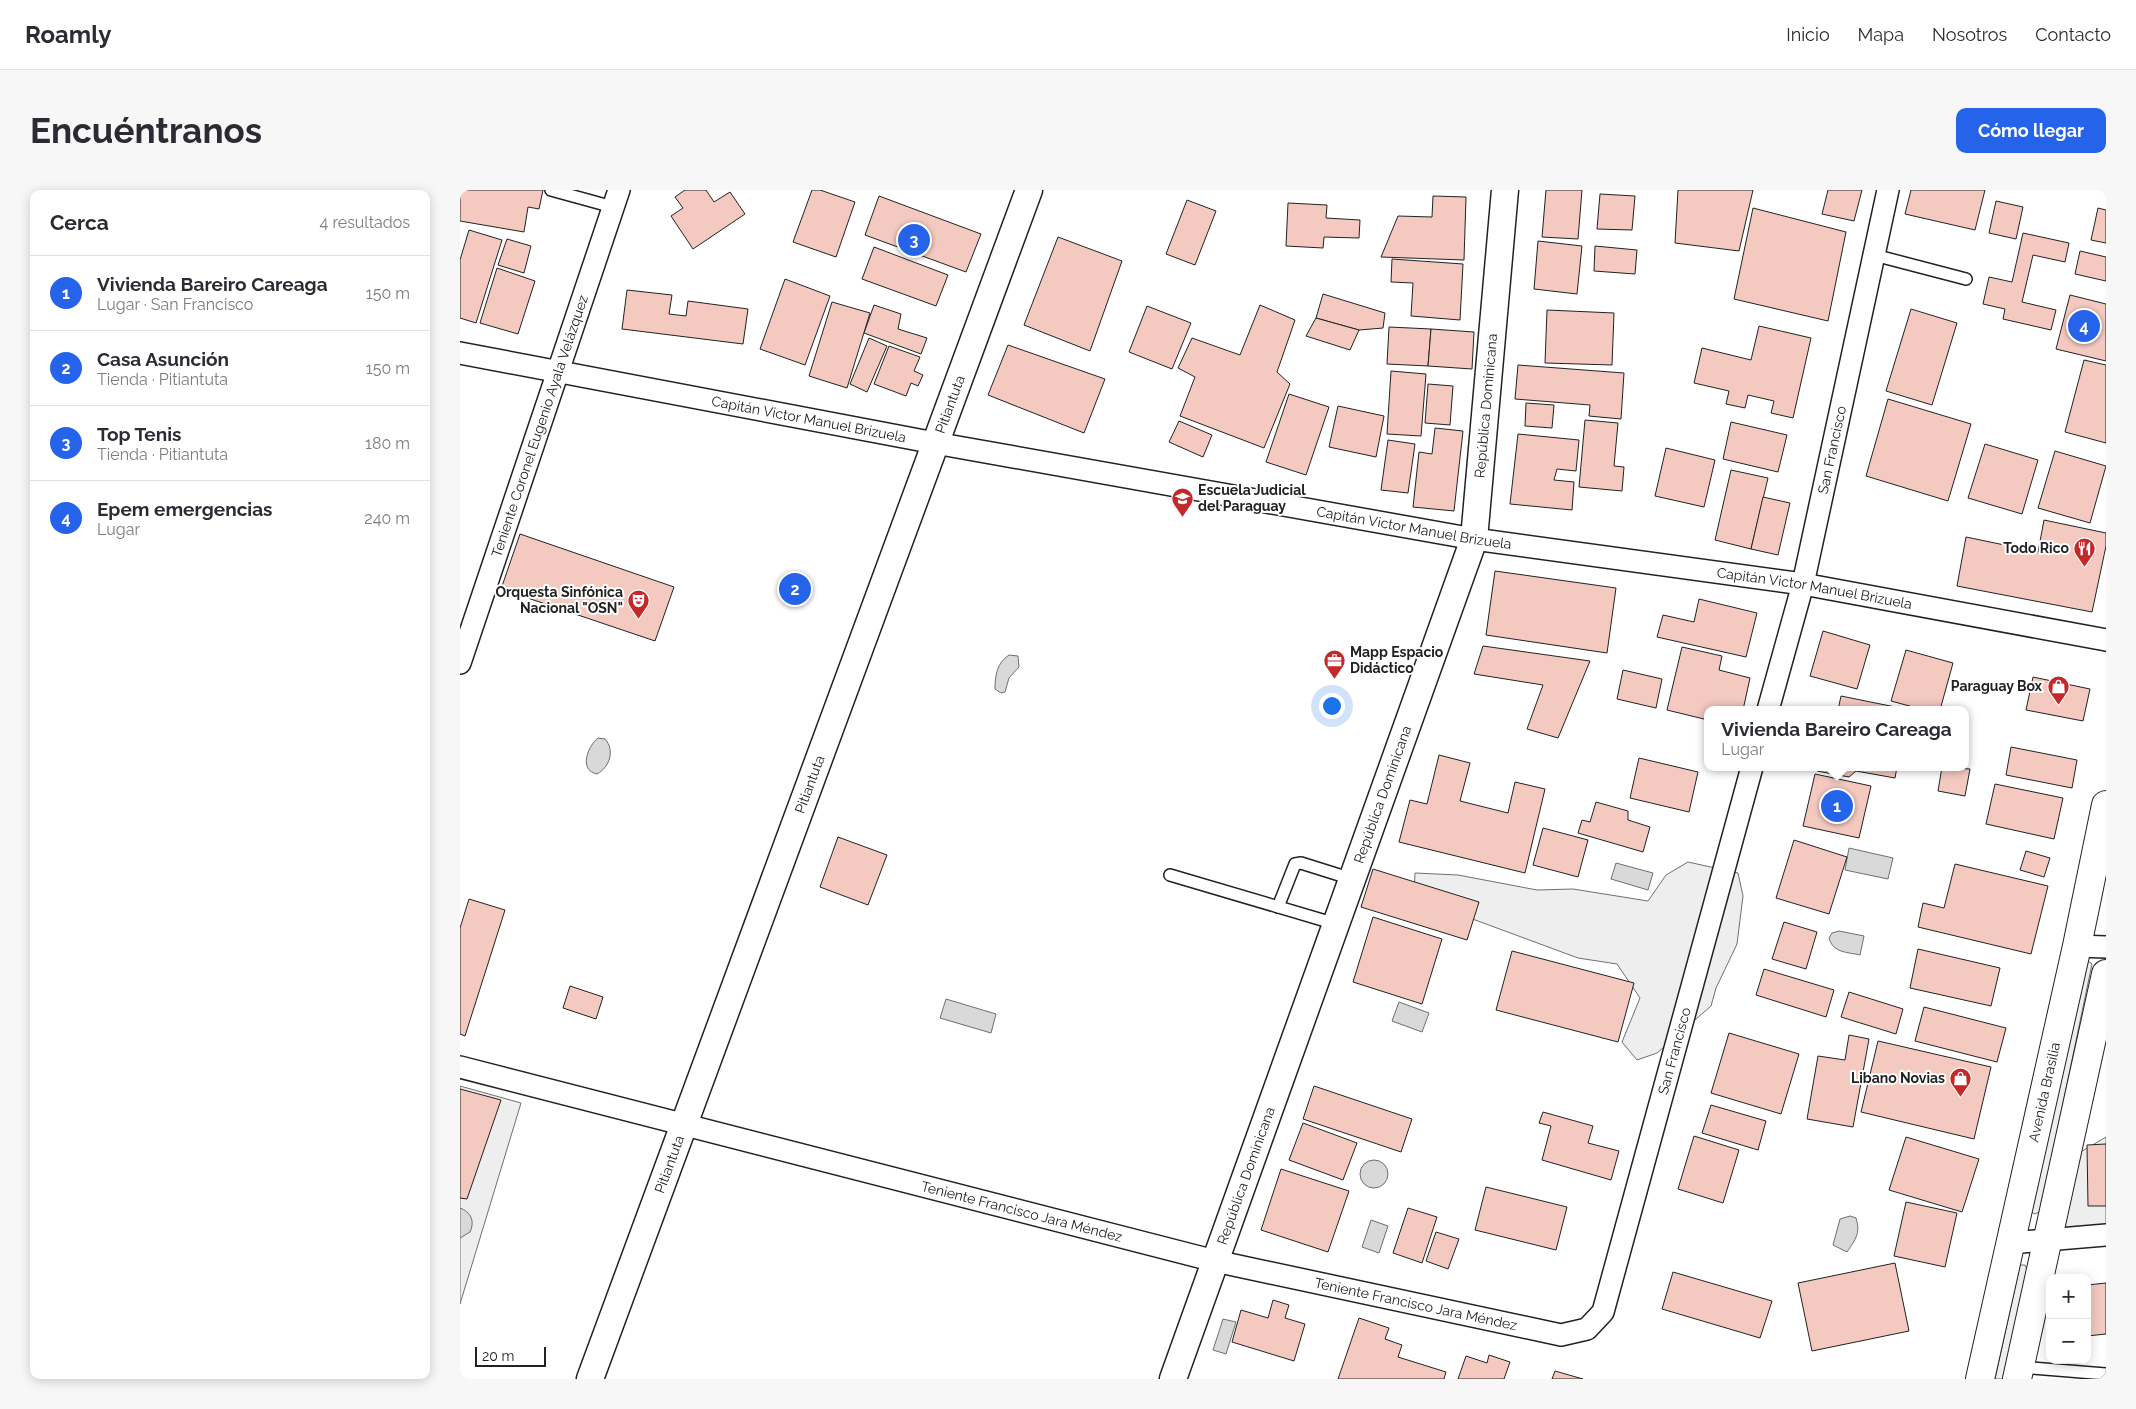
<!DOCTYPE html>
<html lang="es">
<head>
<meta charset="utf-8">
<style>
  :root { --surface:#fff; --page:#f7f7f7; --text:#2b2b33; --muted:#7c7c81; --line:#e1e1e2; --accent:#2563eb }
  body { margin:0; font-family:Raleway,sans-serif; background:var(--page); color:var(--text) }
  .controls { position:absolute; right:15px; bottom:15px; display:grid; overflow:hidden; border-radius:10px; box-shadow:0 2px 12px #0003 }
  .controls button { width:45px; height:45px; display:grid; place-items:center; padding:0; border:0; border-bottom:1px solid var(--line); background:var(--surface); color:var(--text); font:25px sans-serif }
  .scale { position:absolute; left:15px; bottom:12px; width:71px; box-sizing:border-box; padding-left:5px; border:2px solid #222; border-top:0; font-size:14px; line-height:18px; white-space:nowrap; color:#222; -webkit-text-stroke:4px #fff; paint-order:stroke }
  .you { position:absolute; left:871px; top:515px; width:18px; height:18px; margin:-12px; border:4px solid #fff; border-radius:50%; background:#1a73e8; box-shadow:0 0 0 8px #1a73e833 }
  .badge { display:grid; place-items:center; width:32px; height:32px; border-radius:50%; background:var(--accent); color:#fff; font-size:16px; font-weight:700 }
  .pin { position:absolute; translate:-50% -50%; border:2px solid #fff; box-shadow:0 1px 5px #0006 }
  .popup { position:absolute; left:1244px; top:516px; width:265px; height:65px; box-sizing:border-box; display:grid; place-content:center; border-radius:10px; background:var(--surface); filter:drop-shadow(0 1px 4px #0005); font-size:16px; white-space:nowrap; color:var(--muted) }
  .popup b { font-size:19px; color:var(--text) }
  .popup::after { content:''; position:absolute; left:50%; top:100%; margin-left:-10px; border:10px solid transparent; border-top-color:var(--surface) }
  .list { margin:0; padding:0; list-style:none }
  h2 { display:flex; justify-content:space-between; align-items:center; height:65px; margin:0; padding:0 20px; font-size:21px }
  h2 small { font-size:16px; font-weight:400; color:var(--muted) }
  .list li { display:grid; grid-template-columns:32px 1fr auto; gap:15px; align-items:center; box-sizing:border-box; height:75px; padding:0 20px; border-top:1px solid var(--line) }
  .list b { display:block; font-size:19px; white-space:nowrap }
  .list p { margin:0; font-size:16px; white-space:nowrap; color:var(--muted) }
  .list em { font-size:16px; font-style:normal; color:var(--muted) }
  .map { position:relative; flex:none; width:1646px; height:1189px; overflow:hidden; border-radius:10px }
  header { display:flex; align-items:center; gap:30px; box-sizing:border-box; height:70px; padding:0 25px; background:var(--surface); border-bottom:1px solid var(--line) }
  header strong { font-size:24px }
  nav { display:flex; gap:28px; margin-inline-start:auto; font-size:18px }
  .intro { display:flex; align-items:center; justify-content:space-between; box-sizing:border-box; height:120px; padding:0 30px }
  h1 { margin:0; font-size:35px }
  .button { padding:12px 22px; border-radius:10px; background:var(--accent); color:#fff; font-size:18px; font-weight:700 }
  main { display:flex; gap:30px; padding:0 30px }
  aside { flex:1; background:var(--surface); border-radius:10px; box-shadow:0 2px 12px #0003 }
  .map>svg:first-child { display:block }
</style>
</head>
<body>
<header>
<strong>Roamly</strong>
<nav><a>Inicio</a><a>Mapa</a><a>Nosotros</a><a>Contacto</a></nav>
</header>
<div class="intro"><h1>Encuéntranos</h1><a class="button">Cómo llegar</a></div>
<main>
<aside>
<h2>Cerca<small>4 resultados</small></h2>
<ul class="list">
<li><span class="badge">1</span><div><b>Vivienda Bareiro Careaga</b><p>Lugar · San Francisco</p></div><em>150 m</em></li>
<li><span class="badge">2</span><div><b>Casa Asunción</b><p>Tienda · Pitiantuta</p></div><em>150 m</em></li>
<li><span class="badge">3</span><div><b>Top Tenis</b><p>Tienda · Pitiantuta</p></div><em>180 m</em></li>
<li><span class="badge">4</span><div><b>Epem emergencias</b><p>Lugar</p></div><em>240 m</em></li>
</ul>
</aside>
<div class="map">
<svg width="1646" height="1189" viewBox="0 0 1646 1189">
  <rect width="100%" height="100%" fill="#fff"/>
  <g fill="#eee" stroke="#6f6f6f">
    <path d="M1228,672L1278,683L1283,706L1277,754L1256,798L1251,816L1197,863L1177,870L1162,852L1180,808L1157,774L1118,768L972,714L954,705L955,683L998,685L1077,700L1113,699L1188,711L1206,685Z"/>
    <path d="M1628,771L1632,774L1588,985L1612,967L1646,947V1056C1627,1059 1610,1041 1598,1028L1580,1025L1579,1022L1575,1024L1571,1022Z"/>
    <path d="M0,896L61,913L0,1114Z"/>
    <path d="M1560,1075H1565L1567,1079L1544,1189H1535Z"/>
  </g>
  <g fill="#d9d9d9" stroke="#6f6f6f">
    <path d="M549,465L558,466L559,477L549,488L545,502L541,503L535,499C535,485 537,473 549,465Z"/>
    <path d="M138,548L145,549C155,560 150,577 137,584C118,580 128,556 138,548Z"/>
    <path d="M1389,658L1433,668L1428,689L1385,680Z"/>
    <path d="M1156,673L1193,683L1188,700L1151,689Z"/>
    <path d="M1379,741L1404,746L1400,765C1387,762 1373,763 1369,748L1372,743Z"/>
    <path d="M486,809L536,824L531,843L480,828Z"/>
    <path d="M939,812L969,823L962,842L932,831Z"/>
    <circle cx="914" cy="984" r="14"/>
    <path d="M0,1018C11,1022 15,1031 10,1042L0,1048Z"/>
    <path d="M1390,1026L1396,1028C1401,1043 1395,1050 1387,1062L1373,1055L1380,1029Z"/>
    <path d="M911,1030L928,1036L919,1063L902,1057Z"/>
    <path d="M763,1129L776,1132L766,1164L753,1160Z"/>
  </g>
  <g fill="#f3c9c0" stroke="#222">
    <path d="M0,0H83L79,19L68,17L64,42L0,31Z"/>
    <path d="M225,0H246L254,12L270,2L285,24L233,59L211,26L223,18L215,7Z"/>
    <path d="M352,0H360L395,12L376,67L333,52Z"/>
    <path d="M1086,0H1122L1118,49L1082,47Z"/>
    <path d="M1218,0H1293L1279,61L1215,53Z"/>
    <path d="M1368,0H1402L1394,31L1362,24Z"/>
    <path d="M1451,0H1525L1515,40L1445,24Z"/>
    <path d="M1140,4L1175,6L1172,40L1137,39Z"/>
    <path d="M419,6L521,44L506,82L405,45Z"/>
    <path d="M973,6L1006,7L1004,70L921,67L938,26L972,27Z"/>
    <path d="M727,10L756,21L735,75L706,64Z"/>
    <path d="M1536,11L1563,17L1556,49L1529,43Z"/>
    <path d="M828,13L867,15L866,28L900,30L899,48L864,47L863,58L826,56Z"/>
    <path d="M1293,18L1386,42L1368,131L1274,109Z"/>
    <path d="M1638,18L1646,20V53L1631,50Z"/>
    <path d="M9,40L42,50L16,133L0,128V70Z"/>
    <path d="M1563,43L1609,53L1605,72L1573,65L1562,112L1596,120L1591,140L1543,129L1545,119L1523,114L1529,87L1552,92Z"/>
    <path d="M598,47L662,71L630,161L564,135Z"/>
    <path d="M47,49L71,56L64,83L38,75Z"/>
    <path d="M1078,51L1122,56L1117,104L1074,99Z"/>
    <path d="M1135,56L1177,60L1175,84L1134,81Z"/>
    <path d="M414,57L488,85L476,116L402,89Z"/>
    <path d="M1620,61L1646,67V91L1615,84Z"/>
    <path d="M932,69L1003,74L1000,130L951,126L953,93L931,92Z"/>
    <path d="M37,78L75,91L58,144L20,133Z"/>
    <path d="M325,89L370,106L345,175L300,159Z"/>
    <path d="M167,100L212,105L209,124L226,126L228,111L288,119L283,154L162,139Z"/>
    <path d="M863,104L925,123L923,138L899,140L856,128Z"/>
    <path d="M1610,105L1646,114V171L1596,159Z"/>
    <path d="M372,112L410,123L387,198L349,186Z"/>
    <path d="M414,115L441,124L438,139L467,148L461,164L404,143Z"/>
    <path d="M800,115L835,130L817,182L830,194L804,258L720,226L735,187L718,178L732,148L780,165Z"/>
    <path d="M687,116L731,133L712,179L669,162Z"/>
    <path d="M1451,119L1497,133L1472,215L1426,201Z"/>
    <path d="M1087,120L1154,123L1152,175L1085,173Z"/>
    <path d="M856,128L899,140L890,160L846,146Z"/>
    <path d="M1299,136L1351,148L1333,228L1311,223L1314,211L1288,205L1285,218L1266,214L1269,201L1234,193L1242,158L1291,170Z"/>
    <path d="M929,137L971,139L968,176L927,174Z"/>
    <path d="M971,139L1014,142L1012,179L968,176Z"/>
    <path d="M409,148L427,156L407,202L390,194Z"/>
    <path d="M548,155L645,189L624,243L528,205Z"/>
    <path d="M429,156L460,167L454,181L463,185L458,196L451,193L446,206L414,194Z"/>
    <path d="M1624,170L1646,175V253L1605,242Z"/>
    <path d="M1058,175L1164,183L1161,229L1129,226L1130,215L1055,209Z"/>
    <path d="M931,181L966,184L961,246L927,244Z"/>
    <path d="M968,194L993,196L990,235L965,233Z"/>
    <path d="M829,204L869,217L846,285L806,272Z"/>
    <path d="M1428,209L1511,234L1488,311L1406,286Z"/>
    <path d="M1066,213L1094,215L1092,238L1065,236Z"/>
    <path d="M878,216L924,226L916,267L869,257Z"/>
    <path d="M1125,230L1158,233L1154,276L1164,277L1162,301L1119,297Z"/>
    <path d="M719,231L752,245L743,267L709,252Z"/>
    <path d="M1271,232L1327,245L1318,282L1263,269Z"/>
    <path d="M975,238L1003,241L994,321L953,317L959,262L972,264Z"/>
    <path d="M1058,244L1119,250L1116,281L1097,279L1094,290L1114,292L1112,320L1050,314Z"/>
    <path d="M928,250L955,254L948,303L921,300Z"/>
    <path d="M1525,254L1578,270L1562,324L1508,308Z"/>
    <path d="M1206,258L1255,270L1244,317L1195,306Z"/>
    <path d="M1595,261L1646,276L1630,333L1578,318Z"/>
    <path d="M1271,280L1308,288L1291,359L1255,350Z"/>
    <path d="M1303,307L1330,313L1318,365L1291,359Z"/>
    <path d="M1584,330L1646,343V356L1632,422L1497,396L1506,347L1578,362Z"/>
    <path d="M60,344L214,397L195,451L41,399Z"/>
    <path d="M1035,381L1156,398L1147,463L1026,445Z"/>
    <path d="M1239,409L1297,423L1286,467L1197,447L1203,425L1234,432Z"/>
    <path d="M1363,441L1410,455L1397,499L1350,486Z"/>
    <path d="M1023,456L1130,471L1098,548L1067,539L1083,495L1014,484Z"/>
    <path d="M1222,457L1262,466L1259,480L1290,488L1283,520H1248V530L1207,520Z"/>
    <path d="M1446,460L1493,473L1480,520H1464L1431,511Z"/>
    <path d="M1163,480L1202,489L1196,518L1157,509Z"/>
    <path d="M1573,487L1630,499L1623,531L1566,520Z"/>
    <path d="M1381,506L1450,520H1378Z"/>
    <path d="M1551,557L1617,570L1612,598L1546,585Z"/>
    <path d="M979,565L1010,573L1000,611L1048,623L1055,592L1085,599L1065,683L939,652L950,610L967,614Z"/>
    <path d="M1179,568L1238,582L1229,622L1170,608Z"/>
    <path d="M1358,577H1437L1435,588L1396,581L1389,587L1357,581Z"/>
    <path d="M1482,577L1510,579L1505,606L1478,601Z"/>
    <path d="M1355,584L1411,596L1399,648L1343,636Z"/>
    <path d="M1535,594L1603,608L1594,649L1526,634Z"/>
    <path d="M1136,612L1168,621V630L1190,637L1183,662L1118,643L1122,630L1130,632Z"/>
    <path d="M1083,638L1128,650L1118,687L1073,675Z"/>
    <path d="M378,647L427,665L408,715L360,697Z"/>
    <path d="M1334,650L1387,667L1369,724L1316,708Z"/>
    <path d="M1566,661L1590,668L1584,687L1560,680Z"/>
    <path d="M1495,674L1588,696L1571,764L1458,737L1463,713L1484,718Z"/>
    <path d="M913,679L1019,712L1007,750L901,717Z"/>
    <path d="M9,709L45,720L5,846L0,844V738Z"/>
    <path d="M913,727L982,749L962,814L893,792Z"/>
    <path d="M1324,732L1357,742L1346,779L1312,769Z"/>
    <path d="M1458,759L1540,778L1531,816L1450,798Z"/>
    <path d="M1052,761L1174,793L1158,852L1036,820Z"/>
    <path d="M1304,779L1374,800L1366,827L1296,805Z"/>
    <path d="M110,796L143,807L136,829L103,818Z"/>
    <path d="M1389,802L1443,819L1436,844L1381,827Z"/>
    <path d="M1464,817L1546,838L1537,872L1455,851Z"/>
    <path d="M1269,843L1339,864L1321,924L1251,903Z"/>
    <path d="M1389,845L1409,849L1393,937L1347,929L1358,866L1385,870Z"/>
    <path d="M1418,851L1531,877L1514,949L1401,922Z"/>
    <path d="M854,896L952,929L941,962L843,929Z"/>
    <path d="M0,899L41,910L7,1009L0,1008Z"/>
    <path d="M1251,915L1306,931L1298,960L1242,943Z"/>
    <path d="M1083,922L1133,936L1128,953L1159,961L1151,990L1082,970L1091,936L1079,933Z"/>
    <path d="M843,933L897,953L883,990L829,970Z"/>
    <path d="M1234,946L1279,960L1263,1013L1218,999Z"/>
    <path d="M1446,947L1519,969L1502,1022L1429,1000Z"/>
    <path d="M1646,954V1016H1628L1627,955Z"/>
    <path d="M821,979L889,1001L868,1062L801,1040Z"/>
    <path d="M1026,997L1107,1017L1096,1060L1015,1040Z"/>
    <path d="M1446,1012L1497,1023L1485,1077L1434,1066Z"/>
    <path d="M948,1018L977,1027L962,1073L933,1063Z"/>
    <path d="M976,1042L999,1049L988,1079L966,1071Z"/>
    <path d="M1435,1073L1449,1141L1352,1161L1338,1093Z"/>
    <path d="M1213,1082L1312,1111L1300,1148L1202,1119Z"/>
    <path d="M1646,1093V1144L1627,1146V1095Z"/>
    <path d="M813,1110L829,1115L825,1128L845,1134L834,1171L772,1152L781,1120L808,1128Z"/>
    <path d="M899,1128L929,1138L925,1149L942,1155L938,1167L986,1182L984,1189H878Z"/>
    <path d="M1029,1165L1050,1172L1044,1189H998L1006,1166L1027,1173Z"/>
    <path d="M1095,1181L1123,1189H1092Z"/>
  </g>
  <g fill="none" stroke-linecap="round" stroke-linejoin="round">
    <defs>
      <g id="service">
        <path d="M91,0L153,17"/>
        <path d="M1414,65L1506,89"/>
        <path d="M710,685L876,734"/>
        <path d="M818,717L835,674L841,673L892,689"/>
        <path d="M1560,1177L1646,1184"/>
      </g>
      <g id="minor">
        <path id="s1" d="M0,163L475,253L1014,349L1343,394L1646,450"/>
        <path id="s2" d="M0,473L159,0"/>
        <path id="s3" d="M1308,520L1343,394L1428,0"/>
        <path d="M1617,756L1646,757"/>
        <path id="s4" d="M0,877L755,1071L1101,1145L1127,1139L1143,1122L1292,577"/>
        <path d="M1550,1053L1646,1045"/>
      </g>
      <g id="tertiary">
        <path id="s5" d="M130,1189L569,0"/>
        <path id="s6" d="M713,1189L1014,349L1045,0"/>
      </g>
      <g id="primary">
        <path id="s7" d="M1520,1189L1617,756L1646,615"/>
        <path d="M1557,1189L1646,784"/>
      </g>
    </defs>
    <use href="#service" stroke="#222" stroke-width="14"/>
    <use href="#minor" stroke="#222" stroke-width="24"/>
    <use href="#tertiary" stroke="#222" stroke-width="29"/>
    <use href="#primary" stroke="#222" stroke-width="30"/>
    <use href="#service" stroke="#fff" stroke-width="11"/>
    <use href="#minor" stroke="#fff" stroke-width="21"/>
    <use href="#tertiary" stroke="#fff" stroke-width="26"/>
    <use href="#primary" stroke="#fff" stroke-width="28"/>
  </g>
  <defs>
    <symbol id="school-pin" viewBox="-11 -11 22 30"><path d="M0 17L-7.5 6A9.5 9.5 0 1 1 7.5 6Z" fill="#c62828" stroke="#fff"/><path d="M0-5L7-2L0 1L-7-2ZM-4 1L0 2.5L4 1V4Q0 6-4 4Z" fill="#fff"/></symbol>
    <symbol id="restaurant-pin" viewBox="-11 -11 22 30"><path d="M0 17L-7.5 6A9.5 9.5 0 1 1 7.5 6Z" fill="#c62828" stroke="#fff"/><path d="M-5-6h1v4h1v-4h1v4h1v-4h1v5L-1.5 .5V6h-2V.5L-5-1ZM5-6V6H3V1.5H1.5Q1.5-4 5-6Z" fill="#fff"/></symbol>
    <symbol id="theatre-pin" viewBox="-11 -11 22 30"><path d="M0 17L-7.5 6A9.5 9.5 0 1 1 7.5 6Z" fill="#c62828" stroke="#fff"/><path d="M-5-5.5Q0-4 5-5.5V0Q5 5 0 6Q-5 5-5 0ZM-3.3-2.5H-1v1.5H-3.3ZM1-2.5H3.3v1.5H1ZM-2.8 1Q0 5.5 2.8 1Z" fill="#fff"/></symbol>
    <symbol id="office-pin" viewBox="-11 -11 22 30"><path d="M0 17L-7.5 6A9.5 9.5 0 1 1 7.5 6Z" fill="#c62828" stroke="#fff"/><path d="M-6-3h4V-5.5h4V-3h4V5H-6ZM-1-4.5V-3h2v-1.5ZM-6 0V1H6V0Z" fill="#fff"/></symbol>
    <symbol id="shop-pin" viewBox="-11 -11 22 30"><path d="M0 17L-7.5 6A9.5 9.5 0 1 1 7.5 6Z" fill="#c62828" stroke="#fff"/><path d="M-5-2.5h2.3a2.7 3.5 0 0 1 5.4 0H5L5.5 6h-11ZM-1.5-2.5h3a1.5 2.3 0 0 0-3 0Z" fill="#fff"/></symbol>
  </defs>
  <g fill-rule="evenodd">
    <use href="#school-pin" x="710" y="296" width="25" height="34"/>
    <use href="#restaurant-pin" x="1612" y="346" width="25" height="34"/>
    <use href="#theatre-pin" x="166" y="398" width="25" height="34"/>
    <use href="#office-pin" x="862" y="458" width="25" height="34"/>
    <use href="#shop-pin" x="1586" y="484" width="25" height="34"/>
    <use href="#shop-pin" x="1488" y="876" width="25" height="34"/>
  </g>
  <g text-anchor="middle" stroke-width="4" stroke-linejoin="round" paint-order="stroke">
    <g font-size="14" fill="#222" stroke="#fff">
      <text dy="5" stroke="none"><textPath href="#s5" startOffset="1039">Pitiantuta</textPath></text>
      <text dy="5" stroke="none"><textPath href="#s6" startOffset="1026">República Dominicana</textPath></text>
      <text dy="5" stroke="none"><textPath href="#s1" startOffset="355">Capitán Victor Manuel Brizuela</textPath></text>
      <text dy="5" stroke="none"><textPath href="#s2" startOffset="250">Teniente Coronel Eugenio Ayala Velázquez</textPath></text>
      <text dy="5" stroke="none"><textPath href="#s3" startOffset="268">San Francisco</textPath></text>
      <text dy="5" stroke="none"><textPath href="#s1" startOffset="970">Capitán Victor Manuel Brizuela</textPath></text>
      <text dy="5" stroke="none"><textPath href="#s1" startOffset="1375">Capitán Victor Manuel Brizuela</textPath></text>
      <text dy="5" stroke="none"><textPath href="#s5" startOffset="634">Pitiantuta</textPath></text>
      <text dy="5" stroke="none"><textPath href="#s6" startOffset="621">República Dominicana</textPath></text>
      <text dy="5" stroke="none"><textPath href="#s4" startOffset="1454">San Francisco</textPath></text>
      <text dy="5" stroke="none"><textPath href="#s7" startOffset="294">Avenida Brasilia</textPath></text>
      <text dy="5" stroke="none"><textPath href="#s5" startOffset="229">Pitiantuta</textPath></text>
      <text dy="5" stroke="none"><textPath href="#s6" startOffset="216">República Dominicana</textPath></text>
      <text dy="5" stroke="none"><textPath href="#s4" startOffset="580">Teniente Francisco Jara Méndez</textPath></text>
      <text dy="5" stroke="none"><textPath href="#s4" startOffset="985">Teniente Francisco Jara Méndez</textPath></text>
    </g>
    <g font-size="14" font-weight="bold" fill="#222" stroke="#fff" text-anchor="end">
      <text x="738" y="305" text-anchor="start">Escuela Judicial<tspan x="738" dy="16">del Paraguay</tspan></text>
      <text x="1609" y="363">Todo Rico</text>
      <text x="163" y="407">Orquesta Sinfónica<tspan x="163" dy="16">Nacional "OSN"</tspan></text>
      <text x="890" y="467" text-anchor="start">Mapp Espacio<tspan x="890" dy="16">Didáctico</tspan></text>
      <text x="1582" y="501">Paraguay Box</text>
      <text x="1485" y="893">Libano Novias</text>
    </g>
  </g>
</svg>
<div class="controls">
<button>+</button>
<button>−</button>
</div>
<div class="scale">20 m</div>
<div class="you"></div>
<div class="pin badge" style="left:1377px;top:616px">1</div>
<div class="popup"><b>Vivienda Bareiro Careaga</b>Lugar</div>
<div class="pin badge" style="left:335px;top:399px">2</div>
<div class="pin badge" style="left:454px;top:50px">3</div>
<div class="pin badge" style="left:1624px;top:136px">4</div>
</div>
</main>
</body>
</html>
